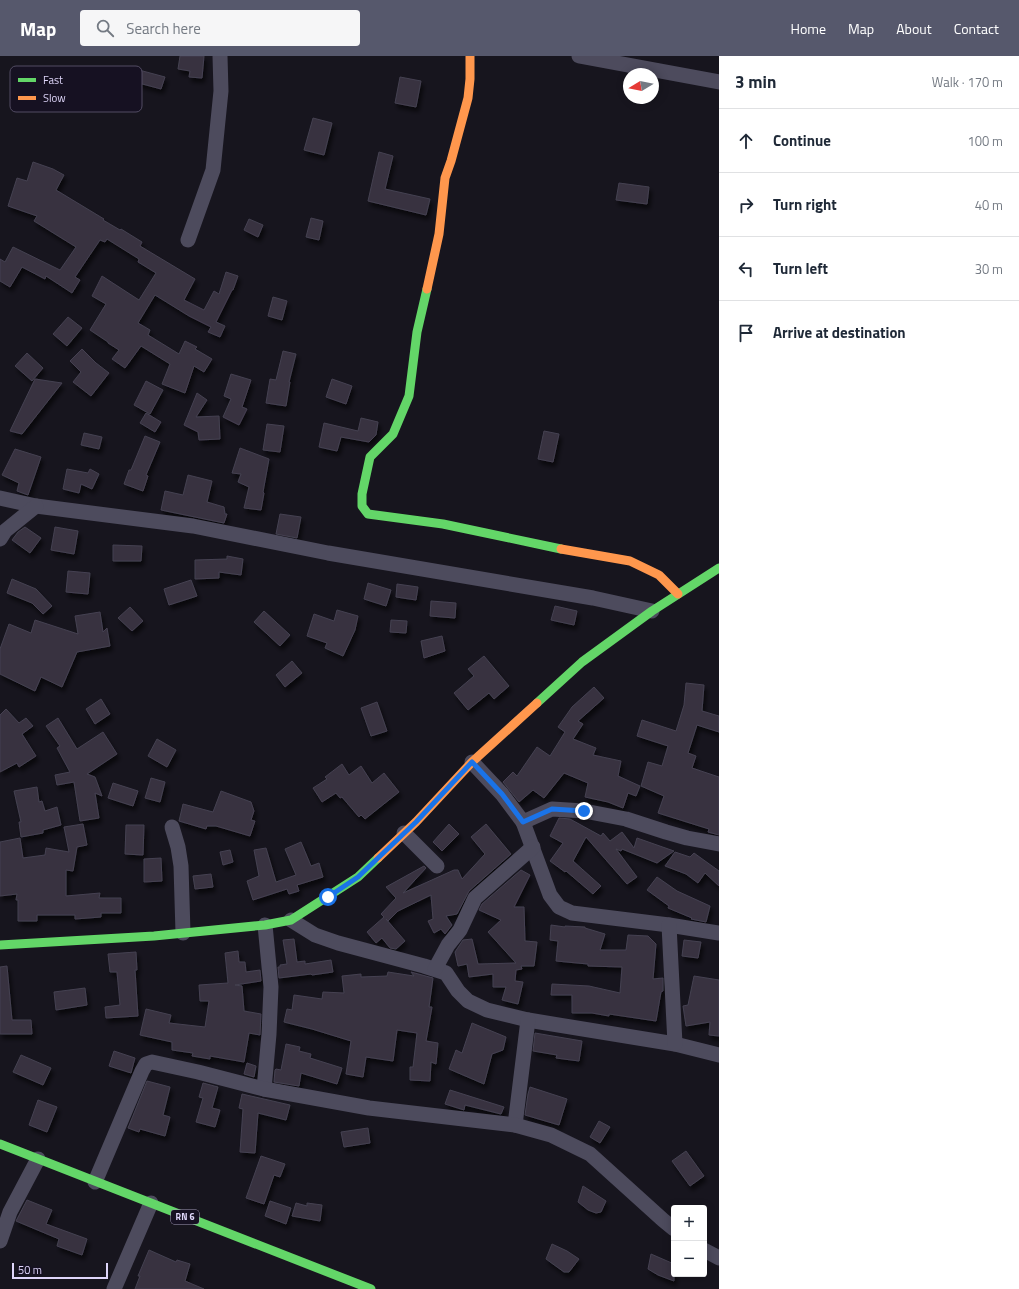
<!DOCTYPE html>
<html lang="en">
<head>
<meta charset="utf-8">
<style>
  :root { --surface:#fff; --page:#f6f6f7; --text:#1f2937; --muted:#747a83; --line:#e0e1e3; --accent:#56586c }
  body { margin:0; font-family:"Titillium Web",sans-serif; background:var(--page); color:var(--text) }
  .controls { position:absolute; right:12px; bottom:12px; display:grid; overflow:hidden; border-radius:4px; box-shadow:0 2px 10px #0003 }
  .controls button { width:36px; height:36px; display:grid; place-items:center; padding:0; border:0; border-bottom:1px solid var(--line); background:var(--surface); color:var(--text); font:20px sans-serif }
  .compass { position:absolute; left:623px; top:12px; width:36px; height:36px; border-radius:50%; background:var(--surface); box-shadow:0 2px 10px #0003; rotate:260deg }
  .scale { position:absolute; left:12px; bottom:10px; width:96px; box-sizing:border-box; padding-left:4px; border:2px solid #dfd6fa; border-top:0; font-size:11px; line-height:14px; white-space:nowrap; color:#dfd6fa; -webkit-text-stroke:3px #161122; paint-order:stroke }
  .stop { position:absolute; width:12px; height:12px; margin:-9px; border:3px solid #1a73e8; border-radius:50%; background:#fff }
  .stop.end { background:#1a73e8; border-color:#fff; box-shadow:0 1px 4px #0008 }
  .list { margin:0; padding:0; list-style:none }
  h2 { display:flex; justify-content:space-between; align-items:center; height:52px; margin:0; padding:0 16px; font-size:17px }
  h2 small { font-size:13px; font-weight:400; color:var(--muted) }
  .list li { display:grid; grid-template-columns:26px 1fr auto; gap:12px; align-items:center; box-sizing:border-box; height:64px; padding:0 16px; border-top:1px solid var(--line) }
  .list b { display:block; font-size:15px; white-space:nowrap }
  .list em { font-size:13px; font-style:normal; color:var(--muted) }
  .icon { flex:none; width:22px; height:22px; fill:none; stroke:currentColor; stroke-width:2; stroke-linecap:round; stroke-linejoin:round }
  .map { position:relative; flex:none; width:719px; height:1233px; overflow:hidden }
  header { display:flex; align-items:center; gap:24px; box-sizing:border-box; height:56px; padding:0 20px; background:var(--accent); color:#fff }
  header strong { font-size:19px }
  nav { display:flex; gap:22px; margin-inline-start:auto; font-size:14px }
  .search { width:280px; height:36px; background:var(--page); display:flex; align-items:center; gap:10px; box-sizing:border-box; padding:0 14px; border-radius:4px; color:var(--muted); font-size:15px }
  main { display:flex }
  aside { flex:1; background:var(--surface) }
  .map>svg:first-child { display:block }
</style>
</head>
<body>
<header>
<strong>Map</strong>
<div class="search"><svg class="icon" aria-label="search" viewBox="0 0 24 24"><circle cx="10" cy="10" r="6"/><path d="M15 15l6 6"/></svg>Search here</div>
<nav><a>Home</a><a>Map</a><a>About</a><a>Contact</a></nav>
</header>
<main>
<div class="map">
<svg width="719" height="1233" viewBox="0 0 719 1233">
  <defs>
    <filter id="shadow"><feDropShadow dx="2.5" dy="4.5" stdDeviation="2" flood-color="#0009"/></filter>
  </defs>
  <rect width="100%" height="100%" fill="#17151e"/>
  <g fill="#373340" stroke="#454151" filter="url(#shadow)">
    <path d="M180,0H204L202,22L189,21L190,15L178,13Z"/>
    <path d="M139,14L165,21L161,33L135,26Z"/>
    <path d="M400,21L421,25L416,51L395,47Z"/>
    <path d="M313,62L332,67L324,99L304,94Z"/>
    <path d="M379,96L393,100L385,133L430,143L426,159L368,145Z"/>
    <path d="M33,106L53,113L64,119L56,134L104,163L103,164L120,174L121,173L142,186L140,190L195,223L184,244L204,254L214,235L219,238L226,216L238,220L233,234H232L216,266L225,270L220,281L208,276L211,271L189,260L155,239L138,267L150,274L148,279L179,298L185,285L197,291L195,293L212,303L204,316L194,310L185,337L162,328L170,308L141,290L125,312L112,303L119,294L108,287V286L90,274L106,248L92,240L102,220L139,244L156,217L138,206L139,203L107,183L105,186L100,184L75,221L80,224L72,237L46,220L45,223L22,211L10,231L0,225V203L5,206L13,191L60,214L76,191L34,165L37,160L8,150L17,122L27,125Z"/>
    <path d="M619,127L649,131L647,148L616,144Z"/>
    <path d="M311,162L323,165L319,184L306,181Z"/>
    <path d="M249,163L263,169L258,181L244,174Z"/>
    <path d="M273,241L287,245L282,264L268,260Z"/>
    <path d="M68,261L82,272L67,290L53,278Z"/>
    <path d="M82,293L96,307L109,317L91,340L73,326L81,316L70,305Z"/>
    <path d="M283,295L296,298L289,326H290L286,350L266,347L270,323L276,324Z"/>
    <path d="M27,297L43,312L32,325L15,310Z"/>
    <path d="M231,318L251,324L242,351L247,353L239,369L223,361L231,343L224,340Z"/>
    <path d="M35,323L62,327L22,378L10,375Z"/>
    <path d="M332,323L352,330L346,348L326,341Z"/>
    <path d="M146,325L163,334L150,358L134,349Z"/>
    <path d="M197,337L207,344L196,361L219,360L220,383L199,384L198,376L184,369Z"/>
    <path d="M146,357L161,366L155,376L140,367Z"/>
    <path d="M361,362L378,366L376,379L369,386L341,381L337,395L319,391L324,367L358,375Z"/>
    <path d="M267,368L284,370L280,396L263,394Z"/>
    <path d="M544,375L559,378L553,406L538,403Z"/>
    <path d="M84,377L102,381L99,393L81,389Z"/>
    <path d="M145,380L160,386L146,419L148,420L143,435L124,428L129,414H131Z"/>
    <path d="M240,392L269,403L263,436L264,437L261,454L244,452L249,431L238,426L241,418L232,417Z"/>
    <path d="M15,393L41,401L28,439L17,435L19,427L2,419Z"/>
    <path d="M67,413L88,417L90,413L99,418L92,433L81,428L79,437L63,433Z"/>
    <path d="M188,419L212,425L207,446L224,451L225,458H227L224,467L161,454L165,435L183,439Z"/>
    <path d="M280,458L301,461L297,482L276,478Z"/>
    <path d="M25,471L41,482L30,497L12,484L18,476Z"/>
    <path d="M55,471L78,475L74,498L51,494Z"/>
    <path d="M113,489L142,490L141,505H113Z"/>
    <path d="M227,500L243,503L241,519L219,516V522L195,523V504L227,503Z"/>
    <path d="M68,515L90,517L88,538L66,536Z"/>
    <path d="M12,523L36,533L52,550L43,558L32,547L7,537Z"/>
    <path d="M191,524L197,540L169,549L164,533Z"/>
    <path d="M368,527L391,534L386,550L364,543Z"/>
    <path d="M397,528L418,531L416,544L396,541Z"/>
    <path d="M431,545L456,547L455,562L430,560Z"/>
    <path d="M555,550L577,555L574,569L551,564Z"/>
    <path d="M130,551L143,565L132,575L118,562Z"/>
    <path d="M337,554L358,560L355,574L343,600L325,592L327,587L307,580L314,558L334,565Z"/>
    <path d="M264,555L290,579L280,590L254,566Z"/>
    <path d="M100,556L103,576L107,572L110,590L77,596L62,631L41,621L35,635L0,618V593L9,568L31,577L35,564L78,578L75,560Z"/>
    <path d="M391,564L407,565L406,577L390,576Z"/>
    <path d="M442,580L445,595L424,602L421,585Z"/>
    <path d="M484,600L509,630L494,643L489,637L468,654L454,637L474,620L468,613Z"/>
    <path d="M292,605L302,617L285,631L276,619Z"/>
    <path d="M686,627L704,629L702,655L719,660V676L697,669L688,697L696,700L692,712L719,721V779L708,776L709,773L658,757L664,740L641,730L648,706L662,710L668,690L637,680L642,664L676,675L684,649Z"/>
    <path d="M594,631L604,642L578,665L583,668L573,683L596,692L593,699L621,705L618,720L640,730L636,740L628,737L623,752L608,746L585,741L588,727L564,717L544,742L533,734L519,746L503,726L513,716L517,720L537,691L550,700L565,676L558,671L572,651Z"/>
    <path d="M101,643L110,658L95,668L86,653Z"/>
    <path d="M377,646L387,675L371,680L361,652Z"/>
    <path d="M6,653L19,667L26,662L33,670L22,678L36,700L19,711L17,707L0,716V659Z"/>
    <path d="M58,662L77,693L103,676L117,698L87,718L95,721L102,740L95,737L99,762L80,765L74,726L57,729L55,719L70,716L57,692L60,690L46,670Z"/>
    <path d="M157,683L176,694L167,711L148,700Z"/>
    <path d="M342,708L349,719L361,710L372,727L384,717L399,736L365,763L361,759L359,761L342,741L340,742L336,737L322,746L313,732L327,723L325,721Z"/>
    <path d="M151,722L165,726L160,746L145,742Z"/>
    <path d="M113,727L138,735L133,750L108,742Z"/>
    <path d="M37,731L39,746L42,745L45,755L57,751L61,769L43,774V777L21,781L19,766H21L14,735Z"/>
    <path d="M221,735L251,746L254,755L251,764L255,765L250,780L216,770H207L206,773L179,765L183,748L213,756Z"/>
    <path d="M559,762L570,763L601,780L603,777L610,785L622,776L634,792L637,782L674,795L657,807L622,793L621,795L616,793L637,821L627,828L586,781L573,805L601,830L593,838L566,815L565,816L550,805L563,787L550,780Z"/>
    <path d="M83,768L87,789L77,791L73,815L66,814V840L100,837L99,842H121V857H101V861L75,863V859H37V865H18V844H16L17,838L0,840V786L20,782L23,802L45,799L46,792L69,796L64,771Z"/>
    <path d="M449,768L459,778L442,795L433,786Z"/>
    <path d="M486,768L511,798L469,835L457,858L446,860L452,869L445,878L441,873L434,877L428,865L433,863L431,839L398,855L388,865L386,863L405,885L396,893L390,892L382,882L376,887L367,876L384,861L381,858L396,842L386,831L424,810L426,812L403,837L454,814H458L462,823L485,798L471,781Z"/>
    <path d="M126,769H144L143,799L125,798Z"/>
    <path d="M301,786L311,810L319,807L323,821L297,829L299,835L289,838L287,833L253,844L247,825L259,820L254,794L266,792L276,826L296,819L285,793Z"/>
    <path d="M230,794L233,806L223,809L220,796Z"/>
    <path d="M675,796L690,801L694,797L719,815V830L705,817L698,827L686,818L665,810Z"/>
    <path d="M161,802L162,825L144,826V803Z"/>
    <path d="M521,814L530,819L514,851H524L525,885L537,886L534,910H521L522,913L516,914L515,925L523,926L518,948L502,944L506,931H493V918L469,921L467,908L458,910L455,896L463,884L472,883L478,908L516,907L488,876L501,864L479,854L482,848Z"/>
    <path d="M211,818L213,831L195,833L193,820Z"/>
    <path d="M657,821L677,835L710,850L706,866L691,863L692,862L668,852L669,850L647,834Z"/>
    <path d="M551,869L565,871V870L585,871V872L605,878L600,894H626L628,879L648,880L656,888L653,923L663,922V935L661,936L656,965L609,958V960L592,957H572V939H551L552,928L589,930L620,937L622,911L588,910V908L556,905L558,885L550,884Z"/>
    <path d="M294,883L297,906L305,905V908L331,904L333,916L312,919L311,918L279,922L278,911H280V909L287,908L283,884Z"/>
    <path d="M684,884L701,886L698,902L682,900Z"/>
    <path d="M238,895L239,906H245L246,916L260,914L261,925L235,929L242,930L244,955L261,958L260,979L249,977L244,1006L210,1000V1003L192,1000L193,997L172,994V986L140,979L146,953L171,959L169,967L205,971L209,945H200L199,929L228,927L225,897Z"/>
    <path d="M136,896L137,914H135L138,960L106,962L105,951L120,949L117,916H110L108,898Z"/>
    <path d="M7,910L12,964H31L32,978H0V911Z"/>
    <path d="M388,916L414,920L411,916L433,922L429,951H432L426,985L438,987L436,1008L431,1006L430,1025L410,1024V1011H413L417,977L397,974L393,1005L366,1001L363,1021L346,1018L351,985L312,973L284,966L287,953L292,954L294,939L322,943L323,936L344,937L342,920L361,918V921L387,920Z"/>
    <path d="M694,920L719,924V980L709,979L710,966L686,970L683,950L688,949Z"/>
    <path d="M85,932L87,949L56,954L54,936Z"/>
    <path d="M472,967L506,981L503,994L492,998L484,1028L449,1013L456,994L462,997Z"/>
    <path d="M535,977L582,985L579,1005L556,1002L557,999L533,995Z"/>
    <path d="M286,988L300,991L299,995L311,998L310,1002L342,1012L337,1028L301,1017L299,1030L274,1026L275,1014L276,1013L281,1014Z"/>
    <path d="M114,995L135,1002L131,1017L109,1010Z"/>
    <path d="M21,999L51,1012L43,1029L13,1016Z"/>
    <path d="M247,1007L256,1010L254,1021L244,1018Z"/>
    <path d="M147,1025L170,1031L163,1059L170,1061L165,1080L140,1073L139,1076L128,1072Z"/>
    <path d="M203,1027L218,1031L212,1052L220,1054L215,1071L196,1066L203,1042L199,1041Z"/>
    <path d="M530,1031L567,1043L559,1069L525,1059L528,1038Z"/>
    <path d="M450,1034L504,1051L501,1058L465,1049L464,1054L445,1048Z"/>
    <path d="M242,1038L290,1049L286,1064L258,1057L255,1097L240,1096L243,1053L239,1052Z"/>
    <path d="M38,1044L57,1051L47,1076L29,1069Z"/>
    <path d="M599,1065L610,1071L600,1087L590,1081Z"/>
    <path d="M368,1072L370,1087L344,1091L341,1076Z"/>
    <path d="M686,1095L704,1120L690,1130L672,1105Z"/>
    <path d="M261,1100L285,1108L280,1121L274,1119L264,1148L246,1142Z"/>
    <path d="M583,1130L606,1145L601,1156L596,1157L588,1154L578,1146Z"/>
    <path d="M27,1144L52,1154L46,1168L87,1183L82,1199L57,1190L59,1183L16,1165Z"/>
    <path d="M270,1145L291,1152L286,1168L265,1160Z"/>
    <path d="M296,1147L307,1150V1147L322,1149L320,1165L292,1160Z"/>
    <path d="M552,1188L567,1195L579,1203L569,1216H564L546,1203Z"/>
    <path d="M149,1194L176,1206L177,1204L190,1208L185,1225L204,1233H135L140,1220H138Z"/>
    <path d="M651,1198L674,1208V1225L658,1219L648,1213Z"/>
  </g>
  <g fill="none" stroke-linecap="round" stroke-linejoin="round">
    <g stroke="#4d4b5d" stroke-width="15">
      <path d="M579,0L719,26"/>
      <path d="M188,184L213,114L221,35L220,0"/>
      <path d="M0,442L36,450L193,470L328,497L593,542L652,555"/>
      <path d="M0,483L5,475L36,450"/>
      <path d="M472,706L502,738L523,766L552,753L584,755L626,763L666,776L687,782L719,788"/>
      <path d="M523,766L550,839L559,851L572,857L669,869L719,877"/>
      <path d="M172,771L178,791L181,810L183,877"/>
      <path d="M404,777L437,810"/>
      <path d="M291,864L315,879L338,887L424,910L446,917L458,935L468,945L487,954L528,964L675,988L719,999"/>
      <path d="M669,869L675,988"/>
      <path d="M435,913L448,889L460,874L475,842L533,791"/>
      <path d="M264,1033L269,978L271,931L265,869"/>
      <path d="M515,1069L528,964"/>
      <path d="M95,1126L142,1015L146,1008L152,1006L198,1016L264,1033L369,1052L515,1069L551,1079L590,1098L663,1164L674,1173"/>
      <path d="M0,1185L10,1156L38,1103"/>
      <path d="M704,1194L719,1202"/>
      <path d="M114,1233L151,1147"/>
    </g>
    <g stroke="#63d668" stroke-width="9">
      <path d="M427,233L417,276L409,340L393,378L370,401L362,438V450L368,458L443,468L561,493"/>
      <path d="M537,647L582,606L652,555L719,512"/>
      <path d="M0,889L154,880L265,869L291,864L358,821L378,802"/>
      <path d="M0,1088L371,1233"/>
    </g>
    <g stroke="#ff974d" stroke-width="9">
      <path d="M427,233L439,178L445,122L451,105L468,42L470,23V0"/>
      <path d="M561,493L630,505L659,519L678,538"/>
      <path d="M378,802L416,766L472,706L537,647"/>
    </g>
  </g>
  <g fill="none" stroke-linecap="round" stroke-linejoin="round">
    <path stroke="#1a73e8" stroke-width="5" d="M328,841L358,821L416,766L472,706L502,738L523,766L552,753L584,755"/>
  </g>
  <g text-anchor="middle" stroke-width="3" stroke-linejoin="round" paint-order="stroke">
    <rect fill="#161122" stroke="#a39bb9" stroke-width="1" x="171" y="1154" width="28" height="14" rx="3"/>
    <g font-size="9" font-weight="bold" fill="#dfd6fa">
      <text x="185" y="1164">RN 6</text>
    </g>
  </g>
  <rect x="10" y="10" width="132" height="46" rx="6" fill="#161122" stroke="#524c63" stroke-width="1"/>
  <rect x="18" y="22" width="18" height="4" fill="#63d668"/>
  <rect x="18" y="40" width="18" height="4" fill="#ff974d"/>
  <g font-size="11" fill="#dfd6fa">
    <text x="43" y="28">Fast</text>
    <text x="43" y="46">Slow</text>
  </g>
</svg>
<div class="controls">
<button>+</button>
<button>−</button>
</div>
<svg class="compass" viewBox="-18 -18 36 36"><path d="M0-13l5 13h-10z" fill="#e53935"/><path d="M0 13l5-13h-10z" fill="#747a83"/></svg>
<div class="scale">50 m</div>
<div class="stop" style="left:328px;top:841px"></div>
<div class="stop end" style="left:584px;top:755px"></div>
</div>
<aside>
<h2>3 min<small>Walk · 170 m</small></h2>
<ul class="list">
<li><svg class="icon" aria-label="ahead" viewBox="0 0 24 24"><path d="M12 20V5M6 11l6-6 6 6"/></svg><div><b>Continue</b></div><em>100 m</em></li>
<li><svg class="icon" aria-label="right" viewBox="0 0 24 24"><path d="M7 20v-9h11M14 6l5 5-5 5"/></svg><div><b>Turn right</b></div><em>40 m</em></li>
<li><svg class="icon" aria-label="left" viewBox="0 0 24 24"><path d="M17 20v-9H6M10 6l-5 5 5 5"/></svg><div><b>Turn left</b></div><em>30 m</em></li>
<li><svg class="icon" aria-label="arrive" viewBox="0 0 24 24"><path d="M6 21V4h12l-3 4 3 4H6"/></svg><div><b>Arrive at destination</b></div></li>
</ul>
</aside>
</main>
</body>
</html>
